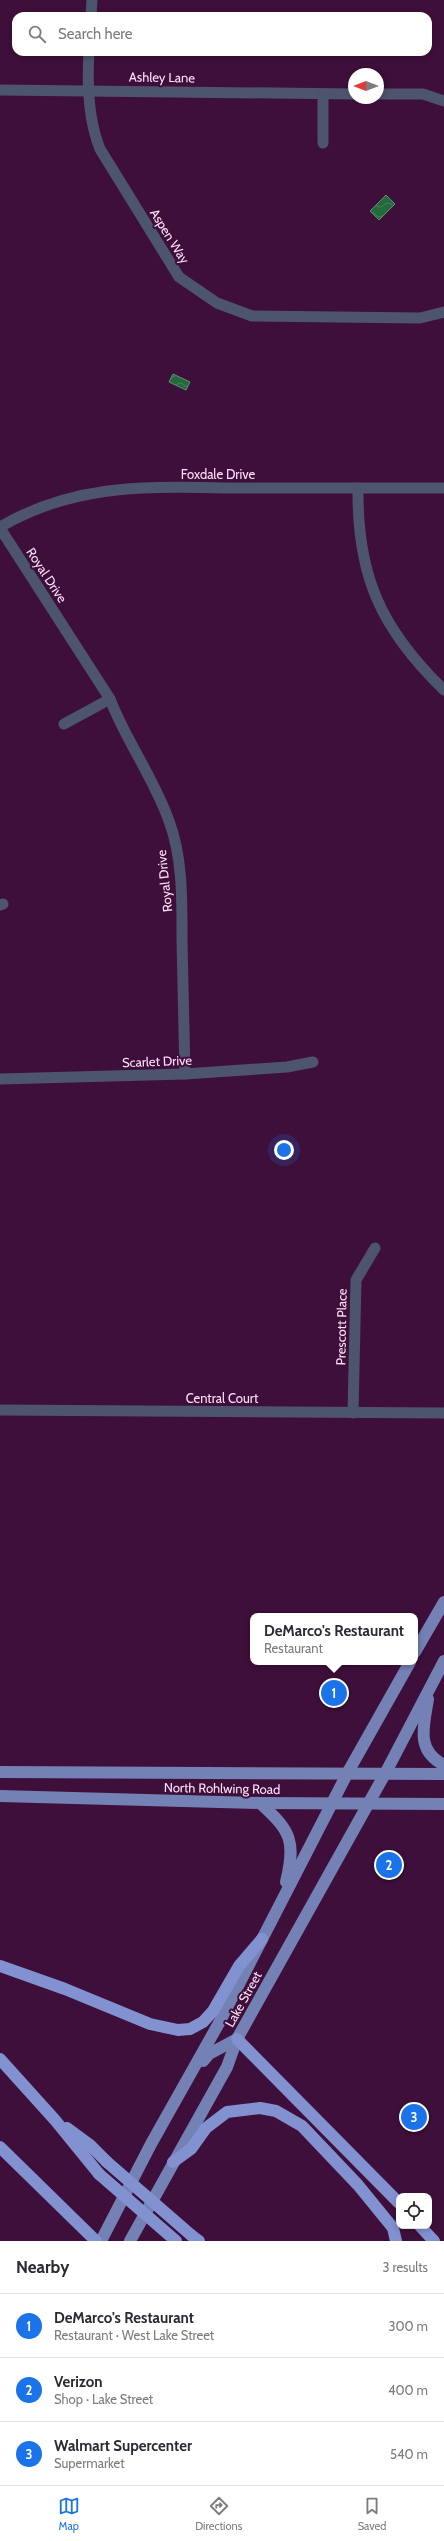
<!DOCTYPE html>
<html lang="en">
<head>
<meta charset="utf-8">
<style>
  :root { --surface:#fff; --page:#f2f2f3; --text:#2b2b33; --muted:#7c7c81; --line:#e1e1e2; --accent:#1a73e8 }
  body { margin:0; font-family:Cabin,sans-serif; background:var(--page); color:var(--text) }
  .controls { position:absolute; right:12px; bottom:12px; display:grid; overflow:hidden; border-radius:8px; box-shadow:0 2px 6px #0003 }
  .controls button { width:36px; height:36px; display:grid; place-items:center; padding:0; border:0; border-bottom:1px solid var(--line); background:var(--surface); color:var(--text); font:20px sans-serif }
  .compass { position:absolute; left:348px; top:68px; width:36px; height:36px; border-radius:50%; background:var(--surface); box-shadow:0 2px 6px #0003; rotate:270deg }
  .you { position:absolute; left:284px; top:1150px; width:14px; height:14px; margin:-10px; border:3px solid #fff; border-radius:50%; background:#1a73e8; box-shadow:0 0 0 6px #1a73e833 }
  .badge { display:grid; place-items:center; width:26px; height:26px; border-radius:50%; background:var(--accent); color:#fff; font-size:13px; font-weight:700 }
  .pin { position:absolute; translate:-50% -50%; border:2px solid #fff; box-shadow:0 1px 4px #0006 }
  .popup { position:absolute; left:250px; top:1613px; width:168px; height:52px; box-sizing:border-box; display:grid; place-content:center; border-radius:8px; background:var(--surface); filter:drop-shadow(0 1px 3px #0005); font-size:13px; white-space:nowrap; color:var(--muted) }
  .popup b { font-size:15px; color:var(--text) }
  .popup::after { content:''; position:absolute; left:50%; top:100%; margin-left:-8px; border:8px solid transparent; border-top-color:var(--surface) }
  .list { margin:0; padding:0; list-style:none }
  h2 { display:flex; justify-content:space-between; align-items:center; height:52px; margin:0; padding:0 16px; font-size:17px }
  h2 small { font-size:13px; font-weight:400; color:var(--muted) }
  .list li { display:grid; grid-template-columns:26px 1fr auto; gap:12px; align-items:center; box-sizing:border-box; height:64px; padding:0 16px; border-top:1px solid var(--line) }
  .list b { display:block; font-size:15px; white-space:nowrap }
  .list p { margin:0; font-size:13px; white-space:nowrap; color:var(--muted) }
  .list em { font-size:13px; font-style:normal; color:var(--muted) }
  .icon { flex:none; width:22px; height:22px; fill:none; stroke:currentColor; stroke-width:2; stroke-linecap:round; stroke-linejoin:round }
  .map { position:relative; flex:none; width:444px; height:2241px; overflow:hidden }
  .search { position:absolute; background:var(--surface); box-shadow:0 2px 6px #0003; left:12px; right:12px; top:12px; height:44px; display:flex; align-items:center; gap:10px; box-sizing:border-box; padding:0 14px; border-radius:12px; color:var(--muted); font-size:15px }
  .sheet { height:244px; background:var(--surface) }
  nav { display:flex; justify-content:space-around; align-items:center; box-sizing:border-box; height:56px; border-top:1px solid var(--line); background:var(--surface); font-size:11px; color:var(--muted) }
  nav a { display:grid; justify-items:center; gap:2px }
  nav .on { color:var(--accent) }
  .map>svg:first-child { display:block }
</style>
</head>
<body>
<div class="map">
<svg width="444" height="2241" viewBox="0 0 444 2241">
  <defs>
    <pattern id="water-waves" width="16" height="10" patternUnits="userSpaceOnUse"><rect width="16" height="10" fill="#226a3c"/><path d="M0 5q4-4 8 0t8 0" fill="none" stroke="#437f59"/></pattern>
  </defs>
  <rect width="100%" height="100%" fill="#3e0f3a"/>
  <g fill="url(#water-waves)" stroke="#648d75">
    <path d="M386,195L395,204L379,220L370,211Z"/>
    <path d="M173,374L190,382L186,390L169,382Z"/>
  </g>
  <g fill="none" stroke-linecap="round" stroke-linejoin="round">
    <g stroke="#4d546d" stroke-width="11">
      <path d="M91,16L92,0"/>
      <path d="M89,52C87,84 88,119 100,149L179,277L217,303L252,316L420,318L444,312"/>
      <path d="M0,90L354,94"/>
      <path d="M378,94H423L444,101"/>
      <path d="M323,143V94"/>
      <path d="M358,488C357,576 381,629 444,690"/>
      <path d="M0,527C82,479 159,488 250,488C315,488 379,488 444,488"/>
      <path d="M0,528L110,699C126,741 154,778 169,821C183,858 182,902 182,941C183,985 184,1030 185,1074"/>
      <path d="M64,724L110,699"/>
      <path d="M0,905L3,904"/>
      <path d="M0,1079L185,1074L287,1067L313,1062"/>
      <path d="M0,1410L444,1413"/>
      <path d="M353,1413L356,1280L375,1248"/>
    </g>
    <g stroke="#7381b4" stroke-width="12">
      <path d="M415,1652L444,1602"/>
      <path d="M428,1699C424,1726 415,1750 444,1765"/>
      <path d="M0,1772L444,1774"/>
      <path d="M0,1796L260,1803L444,1804"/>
      <path d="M260,1803C291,1831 296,1841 286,1882"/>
      <path d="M203,2061L209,2054L237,2039"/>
      <path d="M101,2241L151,2144L219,2023L348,1772L410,1662"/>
      <path d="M130,2241L227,2067L237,2039L386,1772L444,1661"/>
    </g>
    <g stroke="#8292d0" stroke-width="12">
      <path d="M0,1966L65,1989L150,2024L178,2030L190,2029L203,2022L213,2011L239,1966L262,1939"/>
      <path d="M237,2039L399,2203"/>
      <path d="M0,2059L55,2120L99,2174"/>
      <path d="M67,2128L90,2145L107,2162"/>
      <path d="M0,2147L96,2241"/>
      <path d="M173,2162L191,2149L206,2128L227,2112L260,2108L276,2111L302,2126L358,2185L393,2228L396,2241"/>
      <path d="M420,2226L434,2241"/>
      <path d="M191,2235L199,2241"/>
    </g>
    <g stroke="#8292d0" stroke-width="12">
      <path d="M107,2162L191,2235"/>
      <path d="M99,2174L176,2241"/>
    </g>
  </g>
  <g text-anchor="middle" stroke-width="4" stroke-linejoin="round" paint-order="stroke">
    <g font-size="13" fill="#fee0f9" stroke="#3e0f3a">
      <text transform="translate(162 77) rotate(1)" y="5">Ashley Lane</text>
      <text transform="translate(170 236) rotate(58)" y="5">Aspen Way</text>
      <text x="218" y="479">Foxdale Drive</text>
      <text transform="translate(47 575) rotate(57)" y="5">Royal Drive</text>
      <text transform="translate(164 881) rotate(-96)" y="5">Royal Drive</text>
      <text transform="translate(157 1061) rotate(-2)" y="5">Scarlet Drive</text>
      <text transform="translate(341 1327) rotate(-89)" y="5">Prescott Place</text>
      <text x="222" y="1403">Central Court</text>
      <text transform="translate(222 1788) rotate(1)" y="5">North Rohlwing Road</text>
      <text transform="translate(243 1999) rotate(-61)" y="5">Lake Street</text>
    </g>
  </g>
</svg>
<div class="controls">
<button><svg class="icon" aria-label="locate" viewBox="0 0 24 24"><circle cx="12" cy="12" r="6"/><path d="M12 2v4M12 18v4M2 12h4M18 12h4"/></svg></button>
</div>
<svg class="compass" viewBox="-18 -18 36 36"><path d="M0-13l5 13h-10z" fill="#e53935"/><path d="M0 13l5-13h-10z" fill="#7c7c81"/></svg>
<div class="you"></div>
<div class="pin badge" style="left:334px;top:1693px">1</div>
<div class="popup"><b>DeMarco's Restaurant</b>Restaurant</div>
<div class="pin badge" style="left:389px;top:1865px">2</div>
<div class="pin badge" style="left:414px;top:2117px">3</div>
<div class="search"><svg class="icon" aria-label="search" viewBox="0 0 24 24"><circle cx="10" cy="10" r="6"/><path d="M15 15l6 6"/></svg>Search here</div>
</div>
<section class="sheet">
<h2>Nearby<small>3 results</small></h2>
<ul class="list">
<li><span class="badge">1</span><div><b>DeMarco's Restaurant</b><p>Restaurant · West Lake Street</p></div><em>300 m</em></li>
<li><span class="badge">2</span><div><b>Verizon</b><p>Shop · Lake Street</p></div><em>400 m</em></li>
<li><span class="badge">3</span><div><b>Walmart Supercenter</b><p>Supermarket</p></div><em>540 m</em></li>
</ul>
</section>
<nav>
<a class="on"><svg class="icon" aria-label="map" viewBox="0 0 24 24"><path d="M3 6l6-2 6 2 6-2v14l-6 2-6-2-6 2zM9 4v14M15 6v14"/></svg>Map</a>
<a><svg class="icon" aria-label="directions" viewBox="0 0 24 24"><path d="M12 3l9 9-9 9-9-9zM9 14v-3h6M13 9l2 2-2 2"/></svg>Directions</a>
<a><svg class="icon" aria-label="saved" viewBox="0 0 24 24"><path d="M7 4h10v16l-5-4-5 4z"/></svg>Saved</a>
</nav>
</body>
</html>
